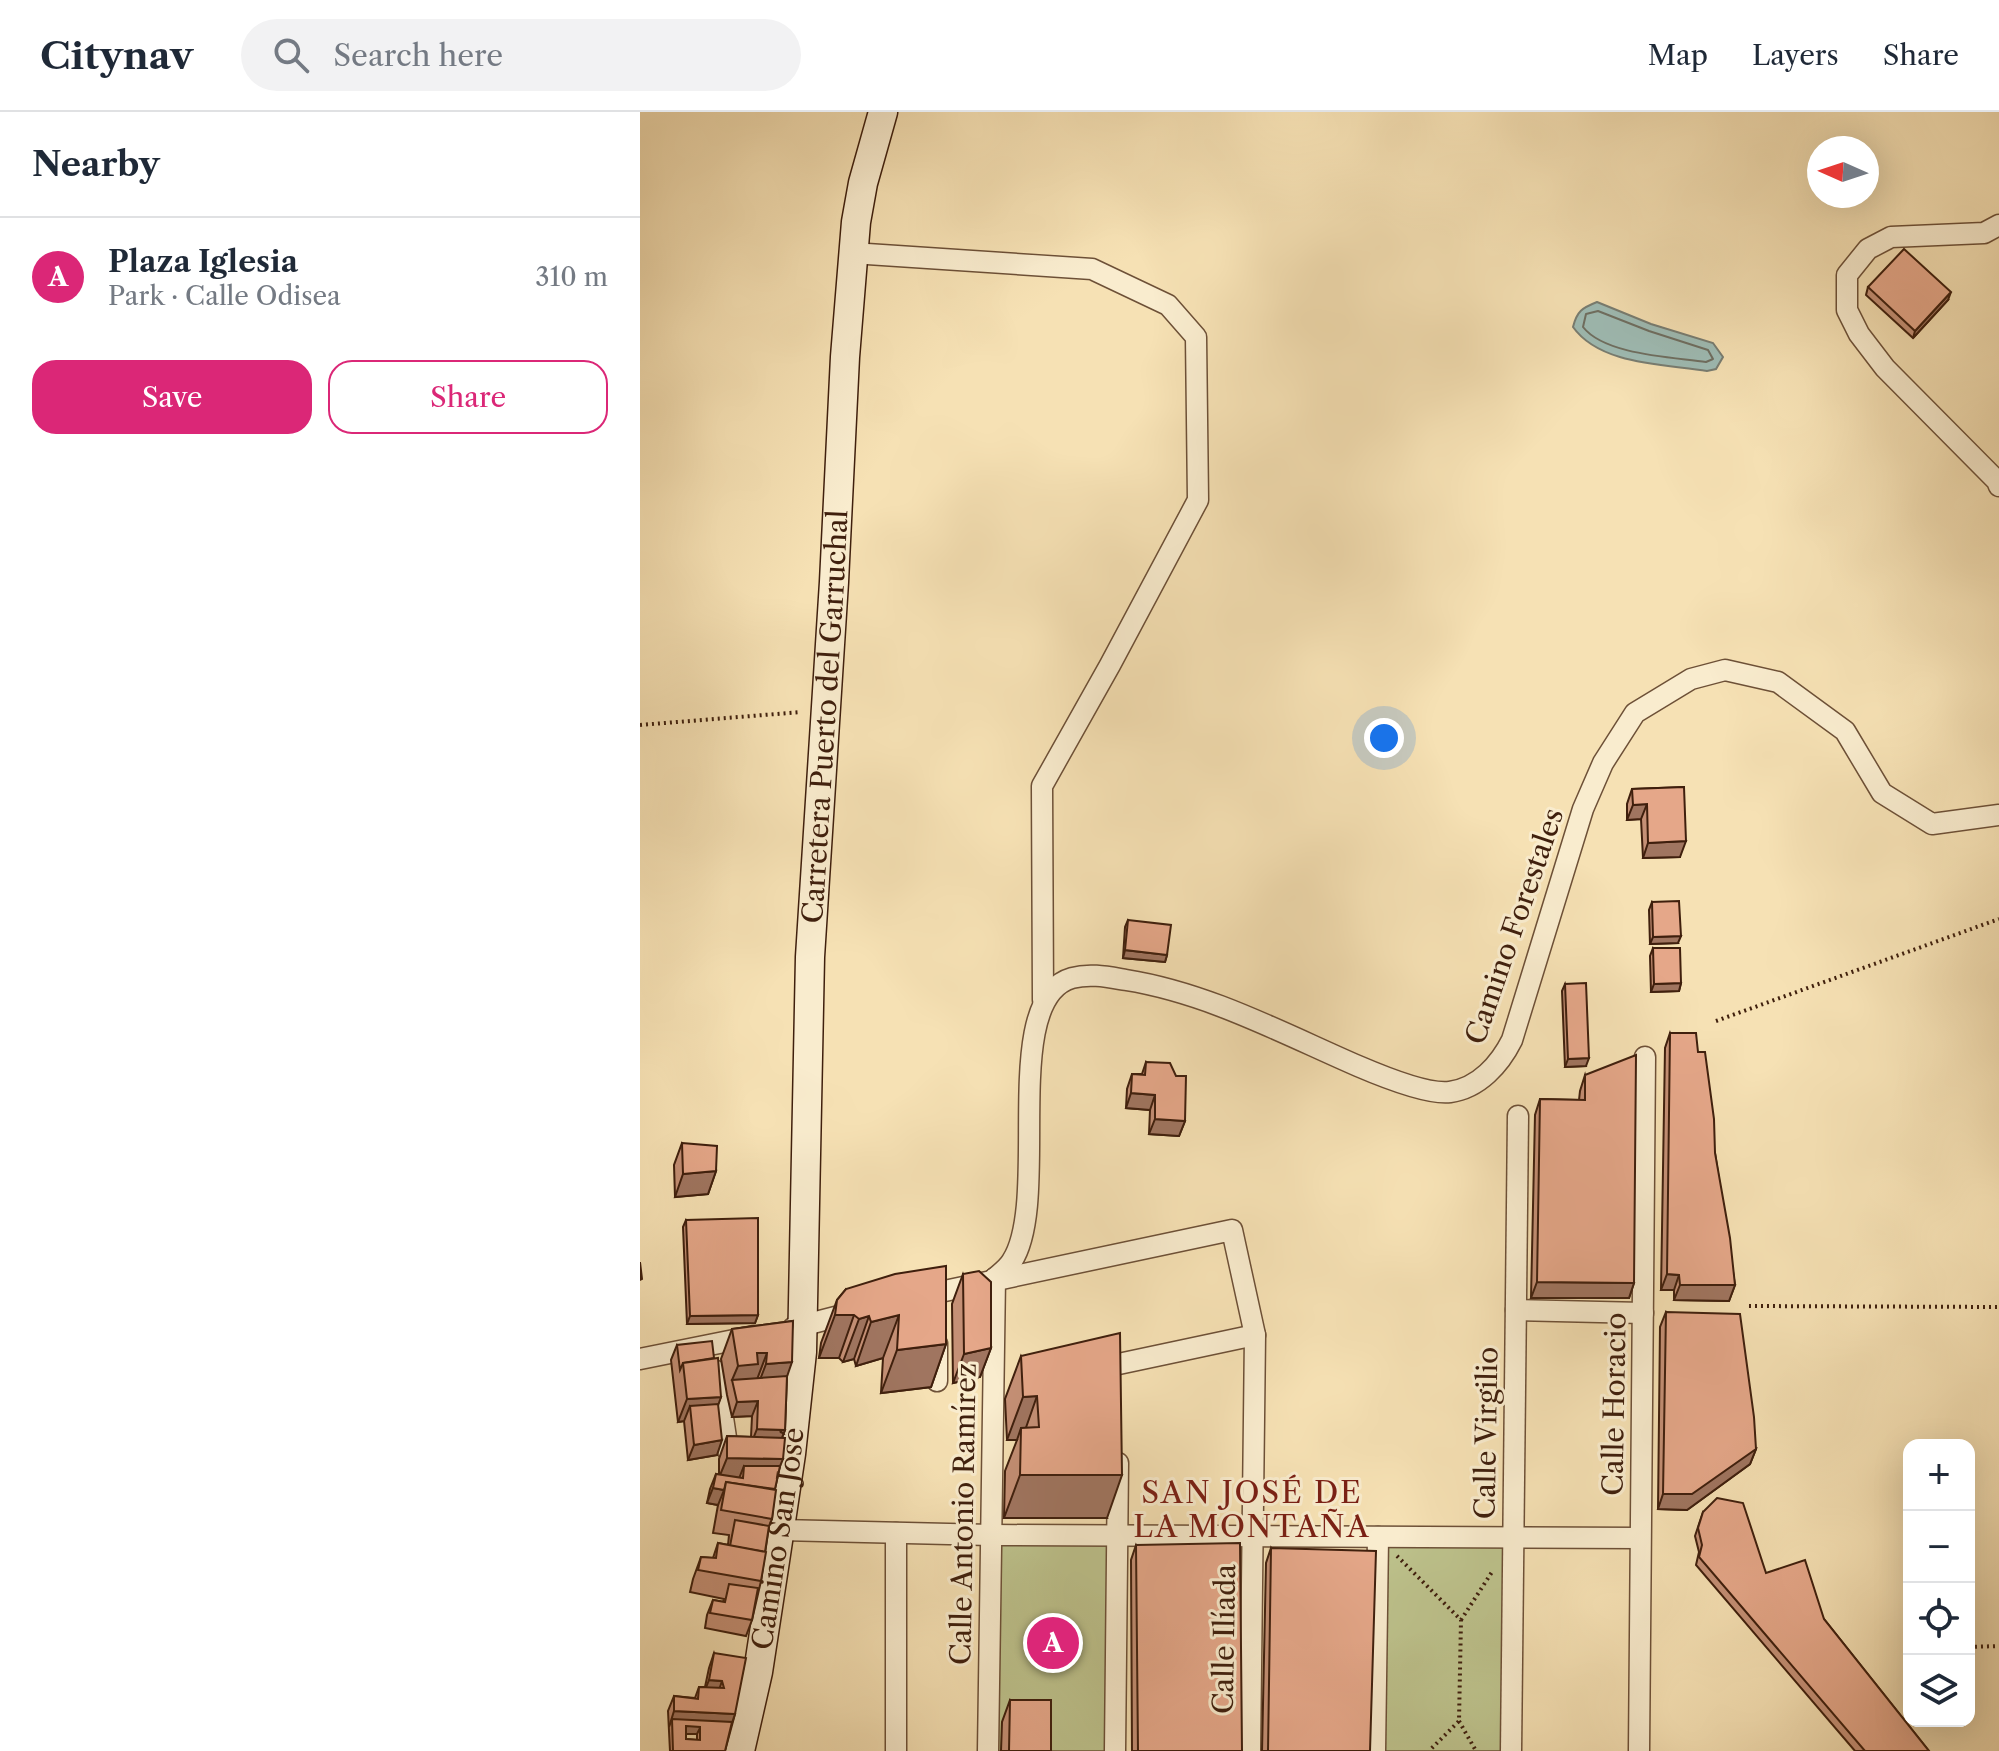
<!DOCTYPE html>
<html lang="en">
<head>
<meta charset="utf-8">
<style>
  :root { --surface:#fff; --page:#f2f2f3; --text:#1f2937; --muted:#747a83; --line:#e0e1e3; --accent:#db2777 }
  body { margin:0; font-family:"Libre Caslon Text",serif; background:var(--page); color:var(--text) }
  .controls { position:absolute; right:24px; bottom:24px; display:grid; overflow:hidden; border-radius:16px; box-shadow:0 8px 32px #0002 }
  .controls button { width:72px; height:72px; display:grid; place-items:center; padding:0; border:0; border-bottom:2px solid var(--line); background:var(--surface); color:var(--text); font:40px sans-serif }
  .compass { position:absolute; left:1167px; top:24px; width:72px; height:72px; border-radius:50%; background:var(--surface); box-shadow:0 8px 32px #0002; rotate:273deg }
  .you { position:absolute; left:744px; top:626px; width:28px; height:28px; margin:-20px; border:6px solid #fff; border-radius:50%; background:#1a73e8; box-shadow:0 0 0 12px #1a73e833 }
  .badge { display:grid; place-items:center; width:52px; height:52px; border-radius:50%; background:var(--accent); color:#fff; font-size:26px; font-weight:700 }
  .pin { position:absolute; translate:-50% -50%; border:4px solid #fff; box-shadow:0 2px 8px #0006 }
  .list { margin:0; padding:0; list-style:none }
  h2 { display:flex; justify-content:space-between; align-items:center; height:104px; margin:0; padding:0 32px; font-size:34px }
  h2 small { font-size:26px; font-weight:400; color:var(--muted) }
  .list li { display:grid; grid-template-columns:52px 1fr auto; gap:24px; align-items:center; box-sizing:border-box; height:120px; padding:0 32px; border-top:2px solid var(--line) }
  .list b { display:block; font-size:30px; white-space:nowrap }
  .list p { margin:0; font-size:26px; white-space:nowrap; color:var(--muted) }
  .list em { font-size:26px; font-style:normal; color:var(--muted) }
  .actions { display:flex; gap:16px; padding:24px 32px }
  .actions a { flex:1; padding:18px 0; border:2px solid var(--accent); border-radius:24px; text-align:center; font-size:28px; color:var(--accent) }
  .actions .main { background:var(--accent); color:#fff }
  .icon { flex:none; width:44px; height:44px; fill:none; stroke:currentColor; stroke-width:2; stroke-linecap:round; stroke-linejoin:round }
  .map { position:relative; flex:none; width:1359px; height:1639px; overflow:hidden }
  header { display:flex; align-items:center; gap:48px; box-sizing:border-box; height:112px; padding:0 40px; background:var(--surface); border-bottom:2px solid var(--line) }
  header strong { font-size:38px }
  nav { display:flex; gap:44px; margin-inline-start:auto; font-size:28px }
  .search { width:560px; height:72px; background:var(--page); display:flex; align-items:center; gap:20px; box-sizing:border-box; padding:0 28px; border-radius:44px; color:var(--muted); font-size:30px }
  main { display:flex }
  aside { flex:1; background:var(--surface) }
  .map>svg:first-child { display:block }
</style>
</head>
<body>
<header>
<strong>Citynav</strong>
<div class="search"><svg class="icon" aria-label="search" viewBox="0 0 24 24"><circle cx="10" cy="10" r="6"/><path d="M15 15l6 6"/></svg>Search here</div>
<nav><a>Map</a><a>Layers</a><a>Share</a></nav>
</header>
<main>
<aside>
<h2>Nearby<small></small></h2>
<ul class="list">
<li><span class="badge">A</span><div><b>Plaza Iglesia</b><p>Park · Calle Odisea</p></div><em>310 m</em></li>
</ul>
<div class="actions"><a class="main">Save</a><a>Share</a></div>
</aside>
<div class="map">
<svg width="1359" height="1639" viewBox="0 0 1359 1639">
  <rect width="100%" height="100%" fill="#f6e1b4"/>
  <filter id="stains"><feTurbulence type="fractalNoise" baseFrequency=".0025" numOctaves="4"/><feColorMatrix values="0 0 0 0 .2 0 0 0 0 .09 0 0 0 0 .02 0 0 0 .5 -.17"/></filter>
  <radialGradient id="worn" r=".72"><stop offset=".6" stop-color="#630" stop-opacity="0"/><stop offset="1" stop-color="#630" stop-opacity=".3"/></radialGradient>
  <g fill="#bdc28c" stroke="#7e704c" stroke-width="2">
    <path d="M351,1423L477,1424L475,1639H348Z"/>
    <path d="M738,1425L873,1426L871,1639H735Z"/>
  </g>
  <path fill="#9ebcb5" stroke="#787d72" stroke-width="2" d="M957,190L1011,212L1073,231L1083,245L1076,257L1067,259C1024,252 960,253 933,215C937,199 942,196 957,190Z"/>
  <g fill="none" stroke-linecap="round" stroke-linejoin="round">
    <path stroke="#6e6e61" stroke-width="2" d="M958,199L1009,219L1068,238L1073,247L1066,250C1032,245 965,243 943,215L946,202Z"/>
    <defs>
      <g id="street">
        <path d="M1359,113L1344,121L1251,125L1228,137L1207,163V198L1219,222L1245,256L1357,369L1359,374"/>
        <path d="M212,141L452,157L528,193L556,225L558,388L470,553L402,674L403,888"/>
        <path d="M355,1166C361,1161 368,1156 372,1149C412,1087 358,887 432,866C450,861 468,865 486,868C568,881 642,921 718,954C739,963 787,983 810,980C839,976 860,952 872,928L943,697L963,651L995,601L1051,567L1085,558L1138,570L1205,619L1242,681L1292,712L1359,703"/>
        <path d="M281,1184L592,1118L615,1223L610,1639"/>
        <path d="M876,1198L1003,1201"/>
        <path d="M153,1216L215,1200"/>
        <path d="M297,1232V1269"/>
        <path d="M0,1247L114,1224"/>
        <path d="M455,1257L615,1223"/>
        <path d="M76,1259L88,1339L103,1340"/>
        <path d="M140,1418L351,1423L1000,1426"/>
        <path d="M256,1421V1639"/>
        <path d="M348,1639L355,1166"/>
        <path d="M475,1639L478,1351"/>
        <path d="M735,1639L738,1425"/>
        <path d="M871,1639L878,1004"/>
        <path d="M999,1639L1005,945"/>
      </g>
      <g id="secondary">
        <path id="s1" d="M100,1639L118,1560L135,1449L151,1342L162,1240L170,845L194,470L205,245L216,110L223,71L243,0"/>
      </g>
    </defs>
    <use href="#street" stroke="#6d5037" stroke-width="23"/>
    <use href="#secondary" stroke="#3f1f0d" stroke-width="31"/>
    <g stroke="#3f1f0d" stroke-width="4" stroke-dasharray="2 4" stroke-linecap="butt">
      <path d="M0,613L161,600"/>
      <path d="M1076,909L1359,807"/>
      <path d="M1109,1194L1359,1195"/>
      <path d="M757,1444L821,1508L819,1609L789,1639"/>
      <path d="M821,1508L852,1460"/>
      <path d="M1329,1535L1359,1534"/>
      <path d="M819,1609L836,1639"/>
    </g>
    <use href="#street" stroke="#f9ecce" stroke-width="20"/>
    <use href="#secondary" stroke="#f9ecce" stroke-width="28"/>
  </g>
  <g fill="#c59076" stroke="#3f1f0d" stroke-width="2" fill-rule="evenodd">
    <path d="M1228,175L1308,188L1273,226L1226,183Z"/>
    <path d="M1044,675L1040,745L1003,746L1001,707L987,708V692L992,677Z"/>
    <path d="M1012,790L1038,831L1010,832L1009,798Z"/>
    <path d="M488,808L527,843L525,850L483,846L485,815Z"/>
    <path d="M1013,836L1041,871L1039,879L1011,880L1010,844Z"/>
    <path d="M925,872L946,954L925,955L922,879Z"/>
    <path d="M1030,921L1075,1041L1095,1173L1089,1189L1034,1188V1178H1021L1025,936Z"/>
    <path d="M506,950L545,1009L539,1024L509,1022L510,998L486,996L487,977L492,962H502Z"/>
    <path d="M945,963L994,1171L989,1186H891L895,1003L900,987L939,988L940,979Z"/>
    <path d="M42,1031L76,1059L68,1082L35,1085L34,1053Z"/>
    <path d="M46,1108L118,1203L115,1211L47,1212L43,1115Z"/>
    <path d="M323,1162L351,1236L340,1265L313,1271L312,1192Z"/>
    <path d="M206,1177L306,1232L291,1275L241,1281L243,1246L216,1254L214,1247L203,1250L199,1246H179L181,1231L197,1188Z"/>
    <path d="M1026,1200L1116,1337L1110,1352L1047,1398L1018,1397L1020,1215Z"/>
    <path d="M153,1209L147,1264L145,1318L142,1326L140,1354L135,1377L132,1407L129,1414L121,1469L112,1508L106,1524L65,1516L67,1503L73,1488L83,1490L84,1487L50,1480L53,1467L61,1445L73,1446L78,1431L88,1433L89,1423L73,1421L78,1393L67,1391L70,1377L76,1362L79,1363V1347L87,1324L111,1325L112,1304L92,1305L87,1283L81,1247L92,1217Z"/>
    <path d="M37,1233L81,1285L78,1292L77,1343L48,1348L44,1309L38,1310L31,1248Z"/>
    <path d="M381,1244L467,1406H364L365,1359L377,1328H367L365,1287Z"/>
    <path d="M1063,1400L1126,1461L1184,1507L1289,1639H1215L1056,1453L1059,1440L1055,1424Z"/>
    <path d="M496,1433L602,1639H492L491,1448Z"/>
    <path d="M631,1436L730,1639H622L626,1451Z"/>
    <path d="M74,1541L95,1602L85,1639H30L28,1599L34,1584L55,1586L59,1575H65L69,1556ZM46,1622H57V1628L46,1627Z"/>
    <path d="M370,1588L411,1639H361L362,1610Z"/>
  </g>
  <g fill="#a07560" stroke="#3f1f0d" stroke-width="2">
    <path d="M1311,180L1308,188L1273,226L1275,219Z"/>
    <path d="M1007,692L1001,707L987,708L993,693Z"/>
    <path d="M1046,729L1040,745L1003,746L1008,731Z"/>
    <path d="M1041,824L1038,831L1010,832L1013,825Z"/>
    <path d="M485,838L527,843L525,850L483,846Z"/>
    <path d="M1041,871L1039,879L1011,880L1014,872Z"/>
    <path d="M949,946L946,954L925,955L928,947Z"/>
    <path d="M491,981L515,983L510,998L486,996Z"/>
    <path d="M515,1007L545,1009L539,1024L509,1022Z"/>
    <path d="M76,1059L68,1082L35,1085L43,1062Z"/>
    <path d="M1027,1162L1039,1163L1034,1178H1021Z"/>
    <path d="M897,1170L994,1171L989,1186H891Z"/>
    <path d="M1040,1173H1095L1089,1189L1034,1188Z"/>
    <path d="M118,1203L115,1211L47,1212L50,1204Z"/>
    <path d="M195,1203H214L199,1246H179Z"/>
    <path d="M259,1203L243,1246L216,1254L231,1210Z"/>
    <path d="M229,1204L214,1247L203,1250L219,1207Z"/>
    <path d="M306,1232L291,1275L241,1281L257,1238Z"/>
    <path d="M351,1236L340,1265L313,1271L324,1242Z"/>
    <path d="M117,1241H127L116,1270L92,1268L98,1254Z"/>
    <path d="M152,1250L142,1279L115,1281L126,1252Z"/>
    <path d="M397,1284L382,1327L381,1316L377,1328H367L383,1285Z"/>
    <path d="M81,1285L73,1308L50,1294L44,1309L38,1310L47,1287Z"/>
    <path d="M118,1289L112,1304L92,1305L97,1290Z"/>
    <path d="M117,1317L145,1318L139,1333L111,1332Z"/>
    <path d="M82,1328L77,1343L48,1348L54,1333Z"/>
    <path d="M1116,1337L1110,1352L1047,1398L1018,1397L1023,1382Z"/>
    <path d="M87,1346L143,1347L134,1369L104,1354L98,1369L78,1368Z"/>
    <path d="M380,1363H482L467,1406H364Z"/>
    <path d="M73,1376L84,1378L78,1393L67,1391Z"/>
    <path d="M69,1568L82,1569L77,1584L63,1583Z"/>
    <path d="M34,1599L95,1602L90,1617L60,1616L57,1622H44L32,1607L29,1615Z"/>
  </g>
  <g fill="#e5a789" stroke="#3f1f0d" stroke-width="2" fill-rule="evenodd">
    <path d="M1264,137L1311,180L1275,219L1228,175Z"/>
    <path d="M1044,675L1046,729L1008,731L1007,692L993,693L992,677Z"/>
    <path d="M1039,789L1041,824L1013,825L1012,790Z"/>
    <path d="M488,808L531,813L527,843L485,838Z"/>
    <path d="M1013,836H1040L1041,871L1014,872Z"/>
    <path d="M946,871L949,946L928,947L925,872Z"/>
    <path d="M1030,921H1056L1058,940H1065L1074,1007L1075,1041L1090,1126L1095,1173H1040L1039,1163L1027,1162Z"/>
    <path d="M996,943L994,1171L897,1170L900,987L945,988V963Z"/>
    <path d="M506,950L530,951L536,964H546L545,1009L515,1007V983L491,981L492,962L505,963Z"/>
    <path d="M42,1031L77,1034L76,1059L43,1062Z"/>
    <path d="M118,1106V1203L50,1204L46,1108Z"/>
    <path d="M0,1150L2,1167L0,1168Z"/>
    <path d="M306,1154V1232L257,1238L259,1203L231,1210L229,1204L219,1207L214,1203H195L197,1188L206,1177L255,1162Z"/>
    <path d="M339,1159L351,1170V1236L324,1242L323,1162Z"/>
    <path d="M1026,1200L1100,1202L1114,1305L1116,1337L1052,1382H1023Z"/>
    <path d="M153,1209L152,1250L126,1252L127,1241H117L118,1252L98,1254L92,1217Z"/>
    <path d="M480,1221L482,1363H380L381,1316L399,1315L397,1284L383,1285L381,1244Z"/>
    <path d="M72,1229L74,1246L43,1251L40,1258L37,1233Z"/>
    <path d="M78,1246L81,1285L47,1287L43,1251Z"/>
    <path d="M147,1264L145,1318L117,1317L118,1289L97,1290L92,1268Z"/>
    <path d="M78,1292L82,1328L54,1333L50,1294Z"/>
    <path d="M87,1324L145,1326L143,1347L87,1346Z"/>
    <path d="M104,1354H140L135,1377L86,1370L84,1378L73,1376L76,1362L103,1366Z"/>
    <path d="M86,1370L136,1378L132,1407L81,1398Z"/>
    <path d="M1077,1386L1103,1391L1126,1461L1165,1448L1184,1507L1289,1639H1225L1059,1445L1062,1433L1058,1416L1063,1400Z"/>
    <path d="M95,1408L129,1414L125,1440L90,1434Z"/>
    <path d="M78,1431L126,1440L121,1469L58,1458L61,1445L76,1446Z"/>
    <path d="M600,1431L602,1639H498L496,1433Z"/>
    <path d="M631,1436L736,1439L730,1639H628Z"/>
    <path d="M89,1472L118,1476L112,1508L70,1501L73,1488L85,1490Z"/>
    <path d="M74,1541L106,1546L95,1602L34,1599V1584L58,1587L59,1575L84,1576L82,1569L69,1568Z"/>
    <path d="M370,1588H411V1639H369Z"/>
    <path d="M32,1607L92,1610L85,1639H33ZM46,1614L60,1615V1628L46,1627Z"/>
  </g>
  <g text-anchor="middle" stroke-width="6" stroke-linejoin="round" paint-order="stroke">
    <g font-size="28" fill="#3f1f0d" stroke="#f9ecce">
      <text dy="10" stroke="none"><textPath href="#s1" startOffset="1040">Carretera Puerto del Garruchal</textPath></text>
      <text transform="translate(874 814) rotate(-71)" y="10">Camino Forestales</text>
      <text transform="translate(974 1292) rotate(-89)" y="10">Calle Horacio</text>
      <text transform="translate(846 1321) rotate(-89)" y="10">Calle Virgilio</text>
      <text transform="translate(323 1402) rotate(-89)" y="10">Calle Antonio Ramírez</text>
      <text dy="10" stroke="none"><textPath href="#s1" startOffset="216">Camino San José</textPath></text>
      <text transform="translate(584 1527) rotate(-89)" y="10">Calle Ilíada</text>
    </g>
    <g font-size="30" letter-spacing="2" fill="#7a1f14" stroke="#f9ecce">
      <text x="612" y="1391">SAN JOSÉ DE<tspan x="612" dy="34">LA MONTAÑA</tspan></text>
    </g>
  </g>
  <rect width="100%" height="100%" filter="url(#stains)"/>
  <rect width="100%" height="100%" fill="url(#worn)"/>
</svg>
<div class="controls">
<button>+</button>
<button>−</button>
<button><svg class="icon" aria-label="locate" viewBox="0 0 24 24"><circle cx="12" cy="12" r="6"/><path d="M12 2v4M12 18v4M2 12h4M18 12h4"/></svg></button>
<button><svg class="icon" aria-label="layers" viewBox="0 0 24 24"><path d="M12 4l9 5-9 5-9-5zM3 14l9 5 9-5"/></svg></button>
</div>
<svg class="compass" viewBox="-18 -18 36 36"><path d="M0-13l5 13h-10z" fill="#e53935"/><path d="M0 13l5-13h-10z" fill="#747a83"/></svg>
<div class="you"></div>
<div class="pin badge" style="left:413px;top:1531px">A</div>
</div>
</main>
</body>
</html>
